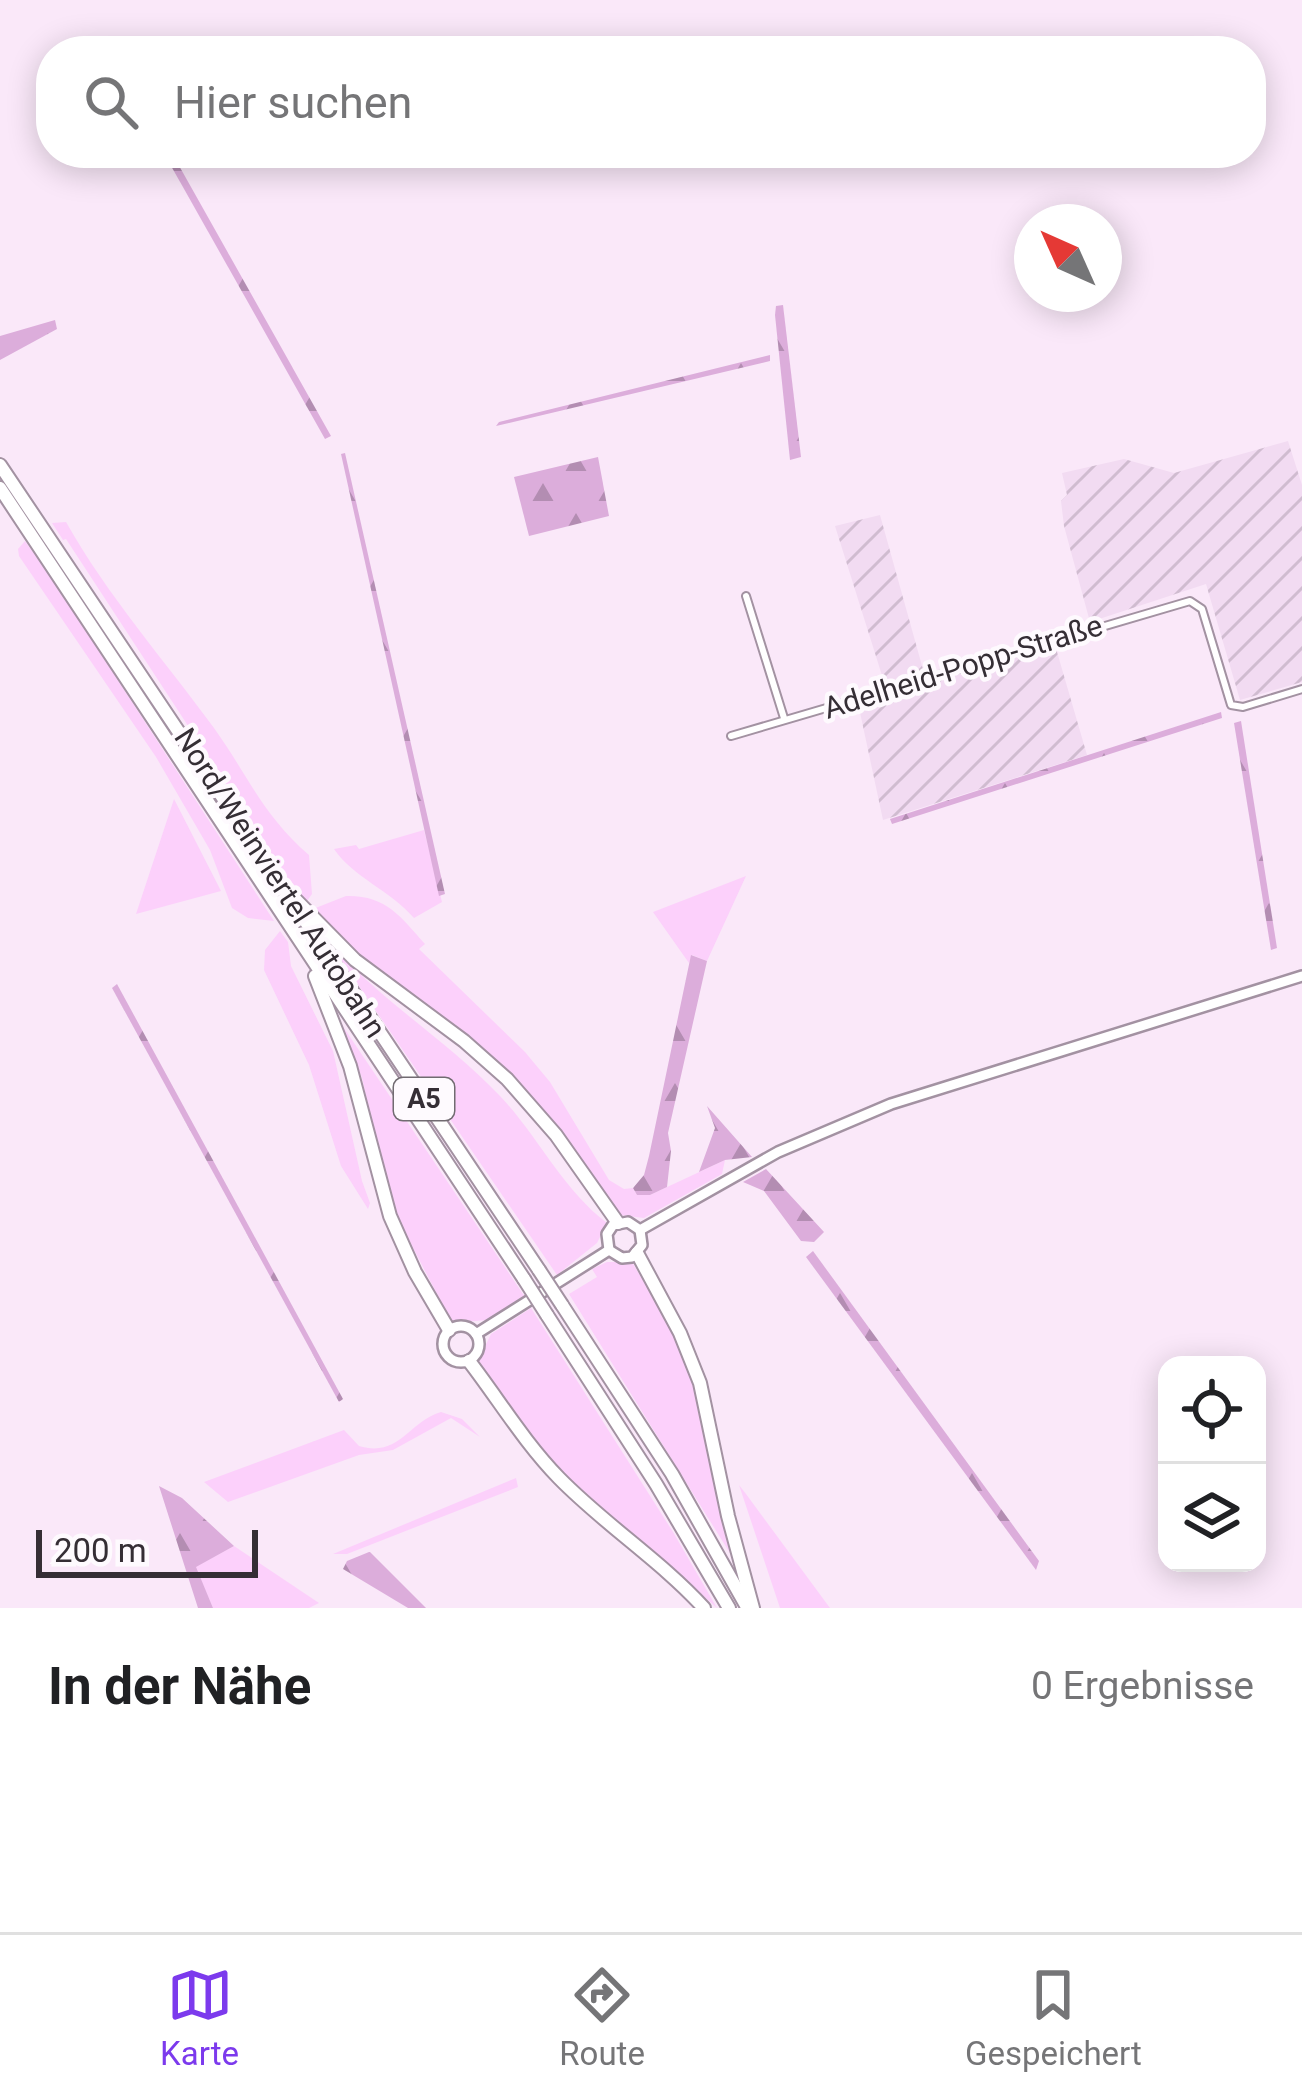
<!DOCTYPE html>
<html lang="de">
<head>
<meta charset="utf-8">
<style>
  :root { --surface:#fff; --page:#f6f6f6; --text:#202124; --muted:#757577; --line:#e0e0e0; --accent:#7c3aed }
  body { margin:0; font-family:Roboto,sans-serif; background:var(--page); color:var(--text) }
  .controls { position:absolute; right:36px; bottom:36px; display:grid; overflow:hidden; border-radius:24px; box-shadow:0 6px 30px #0003 }
  .controls button { width:108px; height:108px; display:grid; place-items:center; padding:0; border:0; border-bottom:3px solid var(--line); background:var(--surface); color:var(--text); font:60px sans-serif }
  .compass { position:absolute; left:1014px; top:204px; width:108px; height:108px; border-radius:50%; background:var(--surface); box-shadow:0 6px 30px #0003; rotate:315deg }
  .scale { position:absolute; left:36px; bottom:30px; width:222px; box-sizing:border-box; padding-left:12px; border:6px solid #352e35; border-top:0; font-size:33px; line-height:42px; white-space:nowrap; color:#352e35; -webkit-text-stroke:9px #fefafe; paint-order:stroke }
  .list { margin:0; padding:0; list-style:none }
  h2 { display:flex; justify-content:space-between; align-items:center; height:156px; margin:0; padding:0 48px; font-size:51px }
  h2 small { font-size:39px; font-weight:400; color:var(--muted) }
  .icon { flex:none; width:66px; height:66px; fill:none; stroke:currentColor; stroke-width:2; stroke-linecap:round; stroke-linejoin:round }
  .map { position:relative; flex:none; width:1302px; height:1608px; overflow:hidden }
  .search { position:absolute; background:var(--surface); box-shadow:0 6px 30px #0003; left:36px; right:36px; top:36px; height:132px; display:flex; align-items:center; gap:30px; box-sizing:border-box; padding:0 42px; border-radius:48px; color:var(--muted); font-size:45px }
  .sheet { height:324px; background:var(--surface) }
  nav { display:flex; justify-content:space-around; align-items:center; box-sizing:border-box; height:168px; border-top:3px solid var(--line); background:var(--surface); font-size:33px; color:var(--muted) }
  nav a { display:grid; justify-items:center; gap:6px }
  nav .on { color:var(--accent) }
  .map>svg:first-child { display:block }
</style>
</head>
<body>
<div class="map">
<svg width="1302" height="1608" viewBox="0 0 1302 1608">
  <defs>
    <pattern id="industrial-furrows" width="10" height="10" patternUnits="userSpaceOnUse" patternTransform="scale(3)"><rect width="10" height="10" fill="#f2dbf2"/><path d="M-1 1l2-2M0 10L10 0M9 11l2-2" fill="none" stroke="#d0bcd0"/></pattern>
    <pattern id="forest-firs" width="22" height="20" patternUnits="userSpaceOnUse" patternTransform="scale(3)"><rect width="22" height="20" fill="#dcaddb"/><path d="M5 1l3.5 6h-7zM16 11l3.5 6h-7z" fill="#b38db2"/></pattern>
  </defs>
  <rect width="100%" height="100%" fill="#fae8f9"/>
  <g fill="url(#industrial-furrows)">
    <path d="M1288,441L1302,485V682L1240,700L1206,584L1090,622L1064,526L1061,501L1067,495L1062,473L1124,459L1174,473Z"/>
    <path d="M880,515L924,673L885,685L835,526Z"/>
    <path d="M1055,645L1087,755L883,820L858,703Z"/>
  </g>
  <g fill="#fcd0fb">
    <path d="M66,522C107,595 165,661 214,728C249,777 262,814 309,855L312,894L307,901L292,885L66,539L63,540L52,523Z"/>
    <path d="M25,541L53,580L274,921L248,918L232,908L210,850L156,757L19,556L18,549Z"/>
    <path d="M174,799L221,891L136,914Z"/>
    <path d="M424,830L442,902L414,918C390,890 354,878 334,849L356,845L359,849Z"/>
    <path d="M746,876L707,961L692,955L689,963L653,912Z"/>
    <path d="M346,896C386,895 400,916 425,944L419,949L525,1052L550,1082L609,1180L624,1189L633,1188L637,1195H650L725,1160L722,1174L644,1218L619,1215L564,1137L353,950L313,909Z"/>
    <path d="M280,931L288,942L291,966L333,1051L362,1181L370,1203L368,1209L341,1166L309,1065L264,970L265,950Z"/>
    <path d="M328,941C379,1000 447,1040 500,1096C538,1136 562,1189 607,1223L597,1243L557,1275Z"/>
    <path d="M342,1025L525,1297L487,1320L452,1323L399,1221L382,1169L362,1078Z"/>
    <path d="M607,1262H632L674,1333L695,1384L733,1558L569,1294L597,1277L592,1269Z"/>
    <path d="M531,1308L673,1532L717,1608L563,1473L527,1433L478,1361L491,1334Z"/>
    <path d="M441,1412L462,1419L480,1437L451,1418L393,1450L359,1455L228,1502L204,1482L344,1430L359,1446C399,1458 408,1422 441,1412Z"/>
    <path d="M516,1478L518,1487L347,1554H333Z"/>
    <path d="M739,1485L746,1494L830,1608H780Z"/>
    <path d="M234,1546L319,1603L309,1608H213L195,1567Z"/>
  </g>
  <g fill="url(#forest-firs)">
    <path d="M173,155L331,436L325,439L166,157Z"/>
    <path d="M783,305L801,457L790,460L775,315L776,306Z"/>
    <path d="M55,320L57,329L0,360V336Z"/>
    <path d="M770,355V361L496,426L499,422Z"/>
    <path d="M345,453L445,894L439,896L341,454Z"/>
    <path d="M598,457L609,516L529,536L514,477Z"/>
    <path d="M1221,712L1222,718L892,824L890,819Z"/>
    <path d="M1241,721L1277,948L1271,950L1234,723Z"/>
    <path d="M691,955L707,961L668,1133L671,1151L667,1187L650,1195H637L633,1188L644,1175L649,1156Z"/>
    <path d="M117,984L343,1399L339,1402L112,988Z"/>
    <path d="M707,1106L752,1157L725,1160L699,1172L715,1128Z"/>
    <path d="M766,1169L824,1232L814,1242L801,1241L764,1191L743,1182Z"/>
    <path d="M813,1251L1039,1561L1036,1570L806,1257Z"/>
    <path d="M159,1486L182,1498L234,1546L196,1567L213,1608H198Z"/>
    <path d="M369,1552H370L426,1608H408L343,1569L347,1561Z"/>
  </g>
  <g fill="none" stroke-linecap="round" stroke-linejoin="round">
    <defs>
      <g id="street">
        <path d="M746,596L784,718"/>
        <path d="M731,736L1190,601L1202,609L1231,705L1243,707L1302,689"/>
      </g>
      <g id="secondary">
        <path d="M640,1230L778,1152L891,1104L1302,976"/>
        <path d="M609,1250L622,1258L632,1257L642,1245L640,1230"/>
        <path d="M609,1250L607,1234L613,1225L628,1222L640,1230"/>
        <circle cx="461" cy="1344" r="18"/>
        <path d="M476,1334L609,1250"/>
      </g>
      <g id="highway">
        <path d="M0,465L539,1270"/>
        <path d="M0,488L524,1279"/>
        <path d="M295,899L355,960L464,1041L507,1079L556,1135L618,1223"/>
        <path d="M315,976L350,1066L390,1216L415,1272L449,1330"/>
        <path d="M637,1253L680,1333L700,1383L728,1516L753,1608"/>
        <path d="M562,1305L672,1474L747,1607"/>
        <path d="M547,1315L656,1484L729,1608"/>
        <path d="M469,1361C499,1400 524,1442 559,1478C605,1525 660,1560 704,1608"/>
      </g>
    </defs>
    <use href="#street" stroke="#a392a2" stroke-width="10"/>
    <use href="#secondary" stroke="#a392a2" stroke-width="14"/>
    <use href="#highway" stroke="#a392a2" stroke-width="16"/>
    <use href="#street" stroke="#fff" stroke-width="6"/>
    <use href="#secondary" stroke="#fff" stroke-width="9"/>
    <use href="#highway" stroke="#fff" stroke-width="12"/>
    <defs>
      <g id="highway-bridge">
        <path d="M539,1270L562,1305"/>
        <path d="M524,1279L547,1315"/>
      </g>
    </defs>
    <use href="#highway-bridge" stroke="#a392a2" stroke-width="16" stroke-linecap="butt"/>
    <use href="#highway-bridge" stroke="#fff" stroke-width="12"/>
  </g>
  <g text-anchor="middle" stroke-width="9" stroke-linejoin="round" paint-order="stroke">
    <rect fill="#fefafe" stroke="#716b71" stroke-width="3" x="394" y="1078" width="60" height="42" rx="9"/>
    <g font-size="27" font-weight="bold" fill="#352e35">
      <text x="424" y="1108">A5</text>
    </g>
    <g font-size="30" fill="#352e35" stroke="#fefafe">
      <text transform="translate(963 667) rotate(-17)" y="10">Adelheid-Popp-Straße</text>
      <text transform="translate(280 883) rotate(57)" y="10">Nord/Weinviertel Autobahn</text>
    </g>
  </g>
</svg>
<div class="controls">
<button><svg class="icon" aria-label="locate" viewBox="0 0 24 24"><circle cx="12" cy="12" r="6"/><path d="M12 2v4M12 18v4M2 12h4M18 12h4"/></svg></button>
<button><svg class="icon" aria-label="layers" viewBox="0 0 24 24"><path d="M12 4l9 5-9 5-9-5zM3 14l9 5 9-5"/></svg></button>
</div>
<svg class="compass" viewBox="-18 -18 36 36"><path d="M0-13l5 13h-10z" fill="#e53935"/><path d="M0 13l5-13h-10z" fill="#757577"/></svg>
<div class="scale">200 m</div>
<div class="search"><svg class="icon" aria-label="search" viewBox="0 0 24 24"><circle cx="10" cy="10" r="6"/><path d="M15 15l6 6"/></svg>Hier suchen</div>
</div>
<section class="sheet">
<h2>In der Nähe<small>0 Ergebnisse</small></h2>
<ul class="list">
</ul>
</section>
<nav>
<a class="on"><svg class="icon" aria-label="map" viewBox="0 0 24 24"><path d="M3 6l6-2 6 2 6-2v14l-6 2-6-2-6 2zM9 4v14M15 6v14"/></svg>Karte</a>
<a><svg class="icon" aria-label="directions" viewBox="0 0 24 24"><path d="M12 3l9 9-9 9-9-9zM9 14v-3h6M13 9l2 2-2 2"/></svg>Route</a>
<a><svg class="icon" aria-label="saved" viewBox="0 0 24 24"><path d="M7 4h10v16l-5-4-5 4z"/></svg>Gespeichert</a>
</nav>
</body>
</html>
